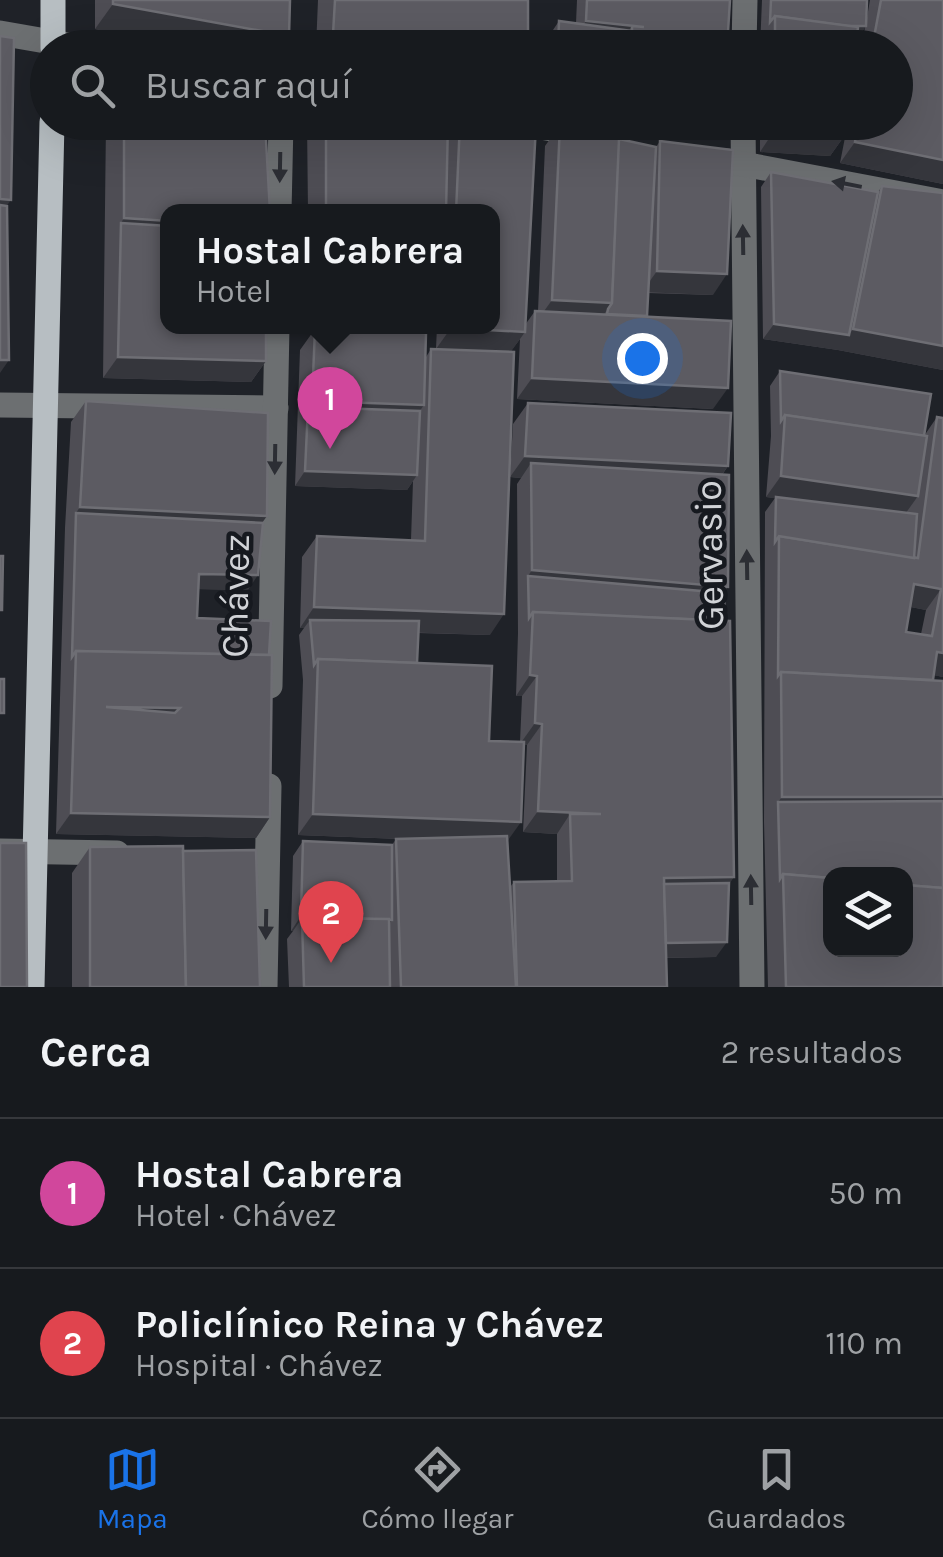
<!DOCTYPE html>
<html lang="es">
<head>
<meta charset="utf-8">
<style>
  :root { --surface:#171a1e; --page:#24272b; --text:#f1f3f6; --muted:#9ea1a4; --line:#36383c; --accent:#1a73e8 }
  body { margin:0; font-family:Karla,sans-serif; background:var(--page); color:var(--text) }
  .controls { position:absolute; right:30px; bottom:30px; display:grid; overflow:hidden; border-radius:20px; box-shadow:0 10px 40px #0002 }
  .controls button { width:90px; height:90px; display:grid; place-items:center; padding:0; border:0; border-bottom:2px solid var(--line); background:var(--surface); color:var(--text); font:50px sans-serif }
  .you { position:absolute; left:642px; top:358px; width:35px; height:35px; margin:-25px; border:8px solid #fff; border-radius:50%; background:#1a73e8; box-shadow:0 0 0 15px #1a73e833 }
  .badge { display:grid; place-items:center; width:65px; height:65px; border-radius:50%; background:var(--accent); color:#fff; font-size:32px; font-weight:700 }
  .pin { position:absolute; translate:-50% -82px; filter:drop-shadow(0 2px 5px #0008) }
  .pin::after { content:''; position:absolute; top:52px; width:35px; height:30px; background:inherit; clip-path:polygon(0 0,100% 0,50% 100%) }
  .popup { position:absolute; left:160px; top:204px; width:340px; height:130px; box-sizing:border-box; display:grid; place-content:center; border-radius:20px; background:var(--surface); filter:drop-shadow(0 2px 8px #0005); font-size:32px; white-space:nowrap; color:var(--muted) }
  .popup b { font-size:38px; color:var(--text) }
  .popup::after { content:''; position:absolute; left:50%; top:100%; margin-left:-20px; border:20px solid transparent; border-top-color:var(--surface) }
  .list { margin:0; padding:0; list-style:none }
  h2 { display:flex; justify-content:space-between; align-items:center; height:130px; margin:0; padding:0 40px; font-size:42px }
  h2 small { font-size:32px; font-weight:400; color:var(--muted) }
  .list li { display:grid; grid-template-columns:65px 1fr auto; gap:30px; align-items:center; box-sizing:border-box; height:150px; padding:0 40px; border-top:2px solid var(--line) }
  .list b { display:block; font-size:38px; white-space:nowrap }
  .list p { margin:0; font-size:32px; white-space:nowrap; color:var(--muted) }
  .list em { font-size:32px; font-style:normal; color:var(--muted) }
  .icon { flex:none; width:55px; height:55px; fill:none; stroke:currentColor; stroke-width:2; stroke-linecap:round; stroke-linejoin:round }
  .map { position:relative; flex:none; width:943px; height:987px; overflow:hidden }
  .search { position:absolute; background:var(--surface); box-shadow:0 10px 40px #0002; left:30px; right:30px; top:30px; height:110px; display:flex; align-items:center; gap:25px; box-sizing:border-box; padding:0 35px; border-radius:55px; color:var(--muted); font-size:38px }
  .sheet { height:430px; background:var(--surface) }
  nav { display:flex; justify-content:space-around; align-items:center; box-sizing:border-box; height:140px; border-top:2px solid var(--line); background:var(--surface); font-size:28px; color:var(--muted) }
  nav a { display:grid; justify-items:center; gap:5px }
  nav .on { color:var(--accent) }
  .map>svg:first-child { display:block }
</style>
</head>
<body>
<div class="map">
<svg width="943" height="987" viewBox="0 0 943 987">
  <rect width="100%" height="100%" fill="#1f2228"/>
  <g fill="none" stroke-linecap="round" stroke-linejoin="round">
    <g stroke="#6c6f71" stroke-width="25">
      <path d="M0,33L86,48"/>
      <path d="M744,48L745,0"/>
      <path d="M514,122L589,136"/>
      <path d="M743,122L752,987"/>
      <path d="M727,161L943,202"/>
      <path d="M279,212L281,122"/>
      <path d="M0,405L276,408"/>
      <path d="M270,686L277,326"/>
      <path d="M0,851L117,853"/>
      <path d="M265,987L269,786"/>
    </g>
    <g stroke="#b7bec2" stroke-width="25">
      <path d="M53,0V48"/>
      <path d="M32,987L52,122"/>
    </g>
  </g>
  <g fill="#4e4d54" fill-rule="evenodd">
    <path d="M95,0H290L289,36L281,48H193L95,29Z"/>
    <path d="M318,0H528V48H316Z"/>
    <path d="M577,0H730L727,48H548L549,36L559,21L576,23Z"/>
    <path d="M762,0H867L866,23L870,0H943V184L840,163L848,122H896V48H862L865,27L857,40L856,48H760Z"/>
    <path d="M106,122H265L168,212L266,361L251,382L103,378Z"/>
    <path d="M307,122H448V129L453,122H521L525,325L535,311H538L545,146L560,125L656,147L660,141L713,295L648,293L647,316L713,409L517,399L520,339L510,352L490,635L418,633L417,663L489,741L520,742L522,696H516L518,633L517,484L521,478L510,477L513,424L528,403L728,466L722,475L724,593L734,877L729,883L716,957L666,958L667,987H289L287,939L293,931H291L293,856L303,841L392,845L396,839H400L298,835L303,680L299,635L304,628H300L302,557L317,536L411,540L413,481L407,490L295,486L300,350L315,329L426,357L431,349H436L437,326H492V212H308ZM524,744L527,745L523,832L557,834V881L514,882L510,887L508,841Z"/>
    <path d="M760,122H846L845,135L830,156L760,152Z"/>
    <path d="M771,172L878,192L882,186L943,370L838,350L763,339L761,187Z"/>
    <path d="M780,371L924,436L937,417L943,677L934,675L933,680L943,987H768L764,822L765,512L775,498L766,497L771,436L770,386ZM911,607L926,610L921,634L906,632Z"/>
    <path d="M86,401L263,523L248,590L198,589L197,618L269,655L270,817L256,838L56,834L65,528L71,422Z"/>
    <path d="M90,847L183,851L260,987H72V873Z"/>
  </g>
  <g fill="#35363c">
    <path d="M113,4L289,36L281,48H193L95,29Z"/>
    <path d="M586,21L644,27L632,31V26L622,40L576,36Z"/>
    <path d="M775,22L866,26L856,41Z"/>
    <path d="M333,34L409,48H324Z"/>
    <path d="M656,122H720L712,133Z"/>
    <path d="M774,131L845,135L830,156L760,152Z"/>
    <path d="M855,142L943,160V184L840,163Z"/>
    <path d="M0,199L11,200L0,215Z"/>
    <path d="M124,218L168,221V248L121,223Z"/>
    <path d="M657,271L727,274L713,295L642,292Z"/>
    <path d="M552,300L612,303L597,324L537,321Z"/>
    <path d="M774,324L849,335L853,329L943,346V370L838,350L763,339Z"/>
    <path d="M451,328L525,332L510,353L436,349Z"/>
    <path d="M118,357L266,361L251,382L103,378Z"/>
    <path d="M0,360H9L0,373Z"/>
    <path d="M532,378L728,388L713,409L517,399Z"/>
    <path d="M312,401L424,405L409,426L308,408Z"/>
    <path d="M525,456L728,466L713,487L531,463L521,478L510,477Z"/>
    <path d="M305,471L417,475L407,490L295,486Z"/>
    <path d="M781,476L918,496L903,517L766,497Z"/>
    <path d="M80,507L267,516L252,537L76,513Z"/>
    <path d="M532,570L728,587L714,608L528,576Z"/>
    <path d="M199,574L258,575L248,590L188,589Z"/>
    <path d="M914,584L941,589L926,610L900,605Z"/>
    <path d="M314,607L504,614L490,635L310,629V620L304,628H300Z"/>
    <path d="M937,652L943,653V677L923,673Z"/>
    <path d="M530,675L537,676L522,696H516Z"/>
    <path d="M106,707L180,708L166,729Z"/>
    <path d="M535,723L542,724L527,745L520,744Z"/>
    <path d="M782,797H943V822L778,802Z"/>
    <path d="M538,811L601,814H570L557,834L523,832Z"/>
    <path d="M71,813L270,817L256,838L56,834Z"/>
    <path d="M313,814L521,822L506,843L298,835Z"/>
    <path d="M734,877L719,898L660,899L664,878Z"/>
    <path d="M301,916L392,920L381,935L302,918L293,931H291Z"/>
    <path d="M727,942L716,957L651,958L662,943Z"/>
  </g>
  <g fill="#5c5b62" stroke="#6e6e74" stroke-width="2.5" fill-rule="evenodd">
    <path d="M113,0H290L289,36L113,4Z"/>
    <path d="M335,0H528V48H409L333,34Z"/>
    <path d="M587,0H730L727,48H558L559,21L632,31V26L644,27L586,21Z"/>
    <path d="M771,0H867L866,26H847L775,16L770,22Z"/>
    <path d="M881,0H943V160L855,142L858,122H896V48H872Z"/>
    <path d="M775,16L858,27L856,48H775Z"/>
    <path d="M0,36L14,38L11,200L0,199Z"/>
    <path d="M124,122H265L270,212H168V221L124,218Z"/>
    <path d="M326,122H448L446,212H326Z"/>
    <path d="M460,122H521L536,125L525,332L451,328V326H492V212H456Z"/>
    <path d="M774,122H846L845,135L774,131Z"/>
    <path d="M560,125L620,132L612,303L552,300Z"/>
    <path d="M619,139L656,147L647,316L607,314L608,309L612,303Z"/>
    <path d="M660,141L733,150L727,274L657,271Z"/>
    <path d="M771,172L878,192L849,335L774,324Z"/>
    <path d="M882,186L943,193V346L853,329Z"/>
    <path d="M0,205L7,206L9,360H0Z"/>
    <path d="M121,223L168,226V326H266V361L118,357Z"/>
    <path d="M535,311L731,321L728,388L532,378Z"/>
    <path d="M315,329L426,333L424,405L312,401Z"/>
    <path d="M431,349L514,352L504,614L314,607L317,536L425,541Z"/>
    <path d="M780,371L931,394L924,436L785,415L781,421Z"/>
    <path d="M86,401L268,413L267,516L80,507Z"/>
    <path d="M528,403L731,413L728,466L525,456Z"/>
    <path d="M308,407L420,411L417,475L305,471Z"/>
    <path d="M785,415L927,436L918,496L781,476Z"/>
    <path d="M937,417L943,418V653L937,652L933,680L781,672L778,676L779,536L918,558ZM914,584L941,589L932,636L906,632Z"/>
    <path d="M531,463L729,475L728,587L532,570Z"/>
    <path d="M776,497L917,514L914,558L779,536L775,542Z"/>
    <path d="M76,513L263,523L258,575L199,574L197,618L271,621L269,655L76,651L72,657Z"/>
    <path d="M0,556H3L2,610H0Z"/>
    <path d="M528,576L724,593L725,621L533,612L529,618Z"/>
    <path d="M533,612L730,621L734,877L664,878L667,987H517L514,882L572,881L570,814H601L538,811L542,724L535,723L537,676L530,675Z"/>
    <path d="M310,620L419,621L417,663L318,659L314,665Z"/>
    <path d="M76,651L272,655L270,817L71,813ZM106,707L180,708L175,713Z"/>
    <path d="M318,659L492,666L489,741L524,742L521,822L313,814Z"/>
    <path d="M781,672L943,681V797H782Z"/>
    <rect x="0" y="679" width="4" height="34"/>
    <path d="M943,801V888L906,885V874H830V878L783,874L780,879L778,802Z"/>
    <path d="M507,836L516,987H401L396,839Z"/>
    <path d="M303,841L392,845V920L301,916Z"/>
    <path d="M0,843H26L27,987H0Z"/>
    <path d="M183,846L186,987H90V847Z"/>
    <path d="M256,850L260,987H186L183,851Z"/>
    <path d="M783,874L830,878V950H906V885L943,888V987H786Z"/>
    <path d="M729,883L727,942L666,943L664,884Z"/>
    <path d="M302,918L389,919L390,987H304Z"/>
  </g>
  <defs><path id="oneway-solid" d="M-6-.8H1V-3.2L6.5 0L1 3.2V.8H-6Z" transform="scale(2.5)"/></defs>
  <g fill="#2c2e34">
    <use href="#oneway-solid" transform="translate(280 167) rotate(91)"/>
    <use href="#oneway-solid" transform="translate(847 184) rotate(-169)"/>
    <use href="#oneway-solid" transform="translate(743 240) rotate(-91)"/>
    <use href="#oneway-solid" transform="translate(275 459) rotate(91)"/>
    <use href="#oneway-solid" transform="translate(747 565) rotate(-91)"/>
    <use href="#oneway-solid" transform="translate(751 890) rotate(-91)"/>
    <use href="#oneway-solid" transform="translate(266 924) rotate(91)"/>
  </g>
  <g text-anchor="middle" stroke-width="9" stroke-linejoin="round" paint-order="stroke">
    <g font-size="38" fill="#d1d3d7" stroke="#16191f">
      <text transform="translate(709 555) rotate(-91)" y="13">Gervasio</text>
      <text transform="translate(235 596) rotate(-89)" y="13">Chávez</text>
    </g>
  </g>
</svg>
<div class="controls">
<button><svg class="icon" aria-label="layers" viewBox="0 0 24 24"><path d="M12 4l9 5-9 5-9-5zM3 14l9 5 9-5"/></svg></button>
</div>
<div class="you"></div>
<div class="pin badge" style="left:330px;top:449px;background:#d1479c">1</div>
<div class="popup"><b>Hostal Cabrera</b>Hotel</div>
<div class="pin badge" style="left:331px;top:963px;background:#e0444e">2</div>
<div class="search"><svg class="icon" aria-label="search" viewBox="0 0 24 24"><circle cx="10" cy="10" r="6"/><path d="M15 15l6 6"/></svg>Buscar aquí</div>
</div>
<section class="sheet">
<h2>Cerca<small>2 resultados</small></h2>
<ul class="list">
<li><span class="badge" style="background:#d1479c">1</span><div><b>Hostal Cabrera</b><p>Hotel · Chávez</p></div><em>50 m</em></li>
<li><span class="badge" style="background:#e0444e">2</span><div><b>Policlínico Reina y Chávez</b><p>Hospital · Chávez</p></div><em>110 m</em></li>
</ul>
</section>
<nav>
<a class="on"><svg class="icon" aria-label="map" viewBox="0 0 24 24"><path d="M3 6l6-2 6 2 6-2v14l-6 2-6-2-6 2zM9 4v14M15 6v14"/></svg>Mapa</a>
<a><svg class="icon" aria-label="directions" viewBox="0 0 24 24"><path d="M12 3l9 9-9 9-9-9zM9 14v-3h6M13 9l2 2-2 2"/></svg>Cómo llegar</a>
<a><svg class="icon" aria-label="saved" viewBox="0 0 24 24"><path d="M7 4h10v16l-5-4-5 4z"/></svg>Guardados</a>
</nav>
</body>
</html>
